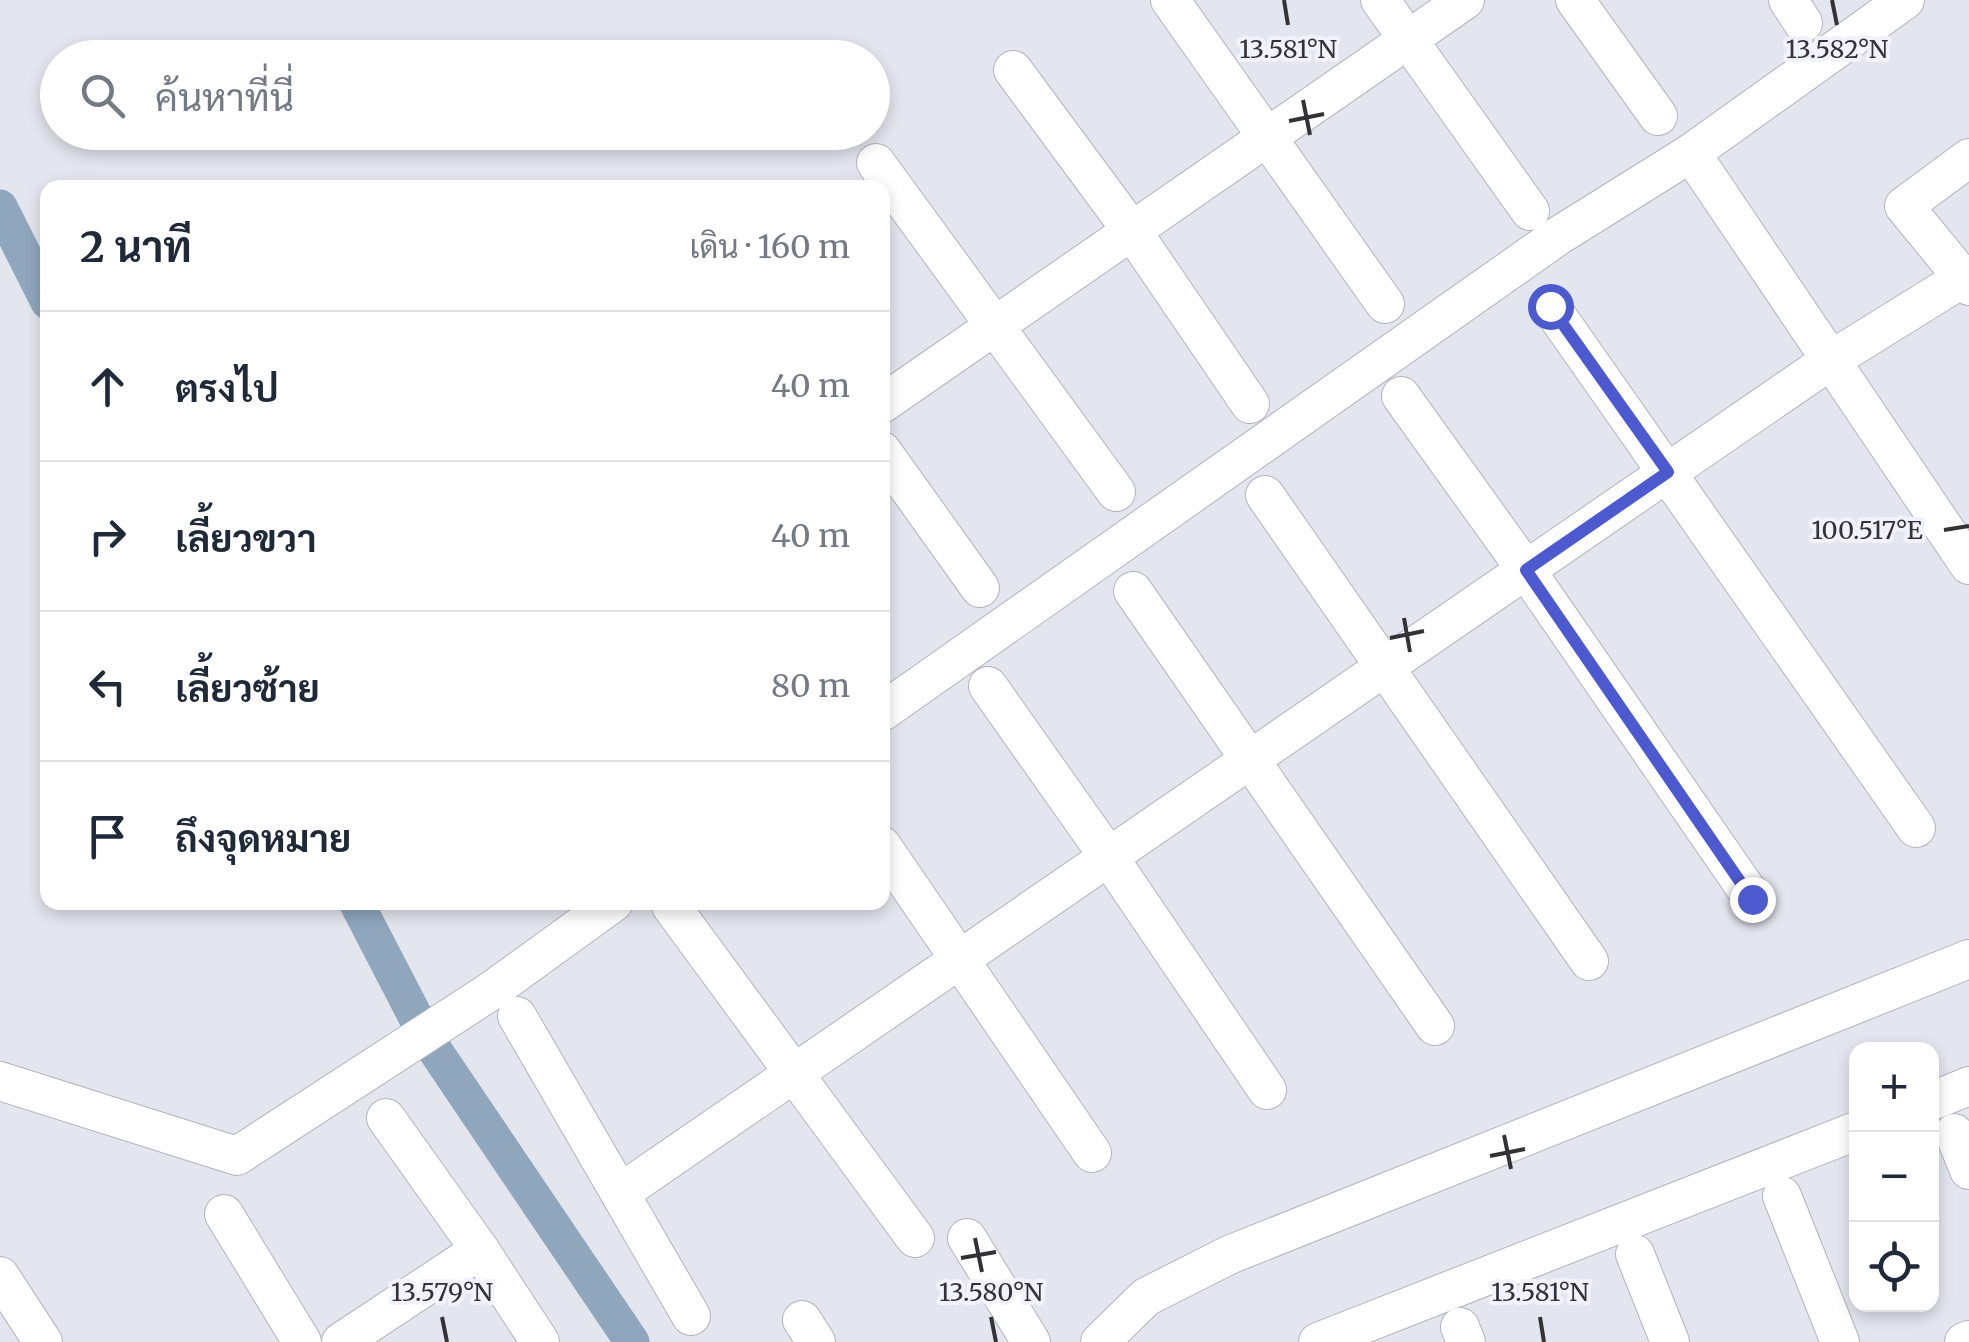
<!DOCTYPE html>
<html lang="th">
<head>
<meta charset="utf-8">
<style>
  :root { --surface:#fff; --page:#f2f2f3; --text:#1f2937; --muted:#747a83; --line:#e0e1e3 }
  body { margin:0; font-family:Merriweather,Sarabun,serif; background:var(--page); color:var(--text) }
  .controls { position:absolute; right:30px; bottom:30px; display:grid; overflow:hidden; border-radius:20px; box-shadow:0 5px 15px #0003 }
  .controls button { width:90px; height:90px; display:grid; place-items:center; padding:0; border:0; border-bottom:2px solid var(--line); background:var(--surface); color:var(--text); font:50px sans-serif }
  .stop { position:absolute; width:30px; height:30px; margin:-22px; border:8px solid #4d59cf; border-radius:50%; background:#fff }
  .stop.end { background:#4d59cf; border-color:#fff; box-shadow:0 2px 10px #0008 }
  .list { margin:0; padding:0; list-style:none }
  h2 { display:flex; justify-content:space-between; align-items:center; height:130px; margin:0; padding:0 40px; font-size:42px }
  h2 small { font-size:32px; font-weight:400; color:var(--muted) }
  .list li { display:grid; grid-template-columns:65px 1fr auto; gap:30px; align-items:center; box-sizing:border-box; height:150px; padding:0 40px; border-top:2px solid var(--line) }
  .list b { display:block; font-size:38px; white-space:nowrap }
  .list em { font-size:32px; font-style:normal; color:var(--muted) }
  .icon { flex:none; width:55px; height:55px; fill:none; stroke:currentColor; stroke-width:2; stroke-linecap:round; stroke-linejoin:round }
  .map { position:relative; flex:none; width:1969px; height:1342px; overflow:hidden }
  .search { position:absolute; background:var(--surface); box-shadow:0 5px 15px #0003; left:40px; top:40px; width:850px; height:110px; display:flex; align-items:center; gap:25px; box-sizing:border-box; padding:0 35px; border-radius:55px; color:var(--muted); font-size:38px }
  .panel { position:absolute; background:var(--surface); box-shadow:0 5px 15px #0003; left:40px; top:180px; width:850px; height:730px; border-radius:20px }
  .map>svg:first-child { display:block }
</style>
</head>
<body>
<div class="map">
<svg width="1969" height="1342" viewBox="0 0 1969 1342">
  <rect width="100%" height="100%" fill="#e4e6ef"/>
  <g fill="none" stroke-linecap="round" stroke-linejoin="round">
    <g stroke="#8fa6bd" stroke-width="35">
      <path d="M0,207L48,302"/>
      <path d="M356,902L426,1037L632,1342"/>
    </g>
    <defs>
      <g id="minor">
        <path d="M1170,0L1385,304"/>
        <path d="M1380,0L1530,211"/>
        <path d="M1575,0L1658,116"/>
        <path d="M1788,0L1803,23"/>
        <path d="M1905,0L1691,153L1969,565"/>
        <path d="M1013,70L1132,231L1250,404"/>
        <path d="M876,163L1116,492"/>
        <path d="M1963,278L1904,206L1969,158"/>
        <path d="M1550,306L1916,828"/>
        <path d="M1401,396L1526,570L1753,899"/>
        <path d="M882,404L1465,0"/>
        <path d="M882,451L980,588"/>
        <path d="M1265,495L1589,961"/>
        <path d="M1133,591L1435,1026"/>
        <path d="M988,686L1108,856L1267,1090"/>
        <path d="M882,712L1558,236L1691,153"/>
        <path d="M882,846L1092,1153"/>
        <path d="M671,906L915,1238"/>
        <path d="M517,1016L691,1316"/>
        <path d="M0,1081L237,1156L491,991L614,902"/>
        <path d="M1932,1101L1969,1086"/>
        <path d="M386,1118L480,1250L540,1342"/>
        <path d="M1954,1133L1969,1170"/>
        <path d="M620,1193L1831,360L1963,278L1969,286"/>
        <path d="M1782,1196L1840,1342"/>
        <path d="M224,1214L302,1342"/>
        <path d="M967,1238L1031,1342"/>
        <path d="M1635,1254L1670,1342"/>
        <path d="M0,1276L43,1342"/>
        <path d="M802,1320L816,1342"/>
        <path d="M1460,1327L1466,1342"/>
        <path d="M341,1342L480,1250"/>
        <path d="M1100,1342L1146,1297L1229,1255L1969,959"/>
        <path d="M1318,1342L1856,1131"/>
        <path d="M1964,1342L1969,1340"/>
      </g>
    </defs>
    <use href="#minor" stroke="#b2b4bc" stroke-width="40"/>
    <use href="#minor" stroke="#fff" stroke-width="38"/>
  </g>
  <g fill="none" stroke-linecap="round" stroke-linejoin="round">
    <path stroke="#4d59cf" stroke-width="12" d="M1550,306L1668,472L1526,570L1752,899"/>
  </g>
  <path fill="none" stroke="#333337" stroke-width="4" d="M1284,0L1288,25M1832,0L1837,25M1303,100L1310,135M1289,121L1324,114M1944,530L1969,526M1404,618L1410,652M1390,638L1424,631M1504,1135L1511,1169M1490,1156L1525,1149M975,1238L982,1272M961,1258L996,1252M442,1317L447,1342M991,1317L996,1342M1540,1317L1544,1342"/>
  <g font-size="25" text-anchor="middle" fill="#333337" stroke="#f1f3fc" stroke-width="8" stroke-linejoin="round" paint-order="stroke">
    <text x="1288" y="58">13.581°N</text>
    <text x="1837" y="58">13.582°N</text>
    <text x="1867" y="539">100.517°E</text>
    <text x="442" y="1301">13.579°N</text>
    <text x="991" y="1301">13.580°N</text>
    <text x="1540" y="1301">13.581°N</text>
  </g>
</svg>
<div class="controls">
<button>+</button>
<button>−</button>
<button><svg class="icon" aria-label="locate" viewBox="0 0 24 24"><circle cx="12" cy="12" r="6"/><path d="M12 2v4M12 18v4M2 12h4M18 12h4"/></svg></button>
</div>
<div class="stop" style="left:1550px;top:306px"></div>
<div class="stop end" style="left:1752px;top:899px"></div>
<div class="search"><svg class="icon" aria-label="search" viewBox="0 0 24 24"><circle cx="10" cy="10" r="6"/><path d="M15 15l6 6"/></svg>ค้นหาที่นี่</div>
<section class="panel">
<h2>2 นาที<small>เดิน · 160 m</small></h2>
<ul class="list">
<li><svg class="icon" aria-label="ahead" viewBox="0 0 24 24"><path d="M12 20V5M6 11l6-6 6 6"/></svg><div><b>ตรงไป</b></div><em>40 m</em></li>
<li><svg class="icon" aria-label="right" viewBox="0 0 24 24"><path d="M7 20v-9h11M14 6l5 5-5 5"/></svg><div><b>เลี้ยวขวา</b></div><em>40 m</em></li>
<li><svg class="icon" aria-label="left" viewBox="0 0 24 24"><path d="M17 20v-9H6M10 6l-5 5 5 5"/></svg><div><b>เลี้ยวซ้าย</b></div><em>80 m</em></li>
<li><svg class="icon" aria-label="arrive" viewBox="0 0 24 24"><path d="M6 21V4h12l-3 4 3 4H6"/></svg><div><b>ถึงจุดหมาย</b></div></li>
</ul>
</section>
</div>
</body>
</html>
